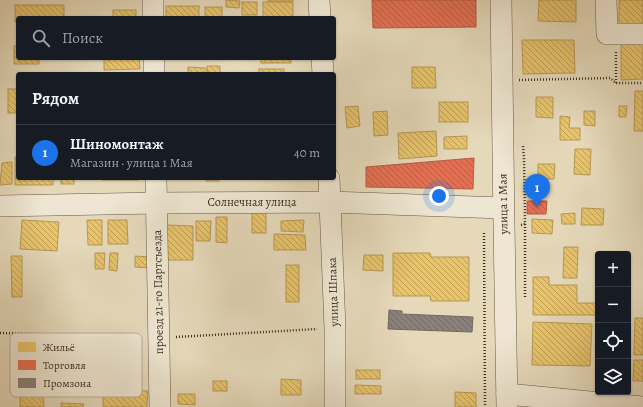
<!DOCTYPE html>
<html lang="ru">
<head>
<meta charset="utf-8">
<style>
  :root { --surface:#171b24; --page:#20242c; --text:#f1f3f6; --muted:#9ea1a6; --line:#363941; --accent:#1a73e8 }
  body { margin:0; font-family:Alegreya,serif; background:var(--page); color:var(--text) }
  .controls { position:absolute; right:12px; bottom:12px; display:grid; overflow:hidden; border-radius:4px; box-shadow:0 1px 3px #0004 }
  .controls button { width:36px; height:36px; display:grid; place-items:center; padding:0; border:0; border-bottom:1px solid var(--line); background:var(--surface); color:var(--text); font:20px sans-serif }
  .you { position:absolute; left:439px; top:196px; width:14px; height:14px; margin:-10px; border:3px solid #fff; border-radius:50%; background:#1a73e8; box-shadow:0 0 0 6px #1a73e833 }
  .badge { display:grid; place-items:center; width:26px; height:26px; border-radius:50%; background:var(--accent); color:#fff; font-size:13px; font-weight:700 }
  .pin { position:absolute; translate:-50% -33px; filter:drop-shadow(0 1px 2px #0008) }
  .pin::after { content:''; position:absolute; top:21px; width:14px; height:12px; background:inherit; clip-path:polygon(0 0,100% 0,50% 100%) }
  .list { margin:0; padding:0; list-style:none }
  h2 { display:flex; justify-content:space-between; align-items:center; height:52px; margin:0; padding:0 16px; font-size:17px }
  h2 small { font-size:13px; font-weight:400; color:var(--muted) }
  .list li { display:grid; grid-template-columns:26px 1fr auto; gap:12px; align-items:center; box-sizing:border-box; height:56px; padding:0 16px; border-top:1px solid var(--line) }
  .list b { display:block; font-size:15px; white-space:nowrap }
  .list p { margin:0; font-size:13px; white-space:nowrap; color:var(--muted) }
  .list em { font-size:13px; font-style:normal; color:var(--muted) }
  .icon { flex:none; width:22px; height:22px; fill:none; stroke:currentColor; stroke-width:2; stroke-linecap:round; stroke-linejoin:round }
  .map { position:relative; flex:none; width:643px; height:407px; overflow:hidden }
  .search { position:absolute; background:var(--surface); box-shadow:0 1px 3px #0004; left:16px; top:16px; width:320px; height:44px; display:flex; align-items:center; gap:10px; box-sizing:border-box; padding:0 14px; border-radius:4px; color:var(--muted); font-size:15px }
  .panel { position:absolute; background:var(--surface); box-shadow:0 1px 3px #0004; left:16px; top:72px; width:320px; height:108px; border-radius:4px }
  .map>svg:first-child { display:block }
</style>
</head>
<body>
<div class="map">
<svg width="643" height="407" viewBox="0 0 643 407">
  <defs>
    <pattern id="homes-back-hatch" width="6" height="6" patternUnits="userSpaceOnUse"><rect width="6" height="6" fill="#e9c46a"/><path d="M-1 5l2 2M0 0l6 6M5-1l2 2" fill="none" stroke="#bea057"/></pattern>
    <pattern id="shops-back-hatch" width="6" height="6" patternUnits="userSpaceOnUse"><rect width="6" height="6" fill="#e76f51"/><path d="M-1 5l2 2M0 0l6 6M5-1l2 2" fill="none" stroke="#bd5c43"/></pattern>
    <pattern id="industry-back-hatch" width="6" height="6" patternUnits="userSpaceOnUse"><rect width="6" height="6" fill="#8a817c"/><path d="M-1 5l2 2M0 0l6 6M5-1l2 2" fill="none" stroke="#726a65"/></pattern>
  </defs>
  <rect width="100%" height="100%" fill="#e5d9ba"/>
  <filter id="stains"><feTurbulence type="fractalNoise" baseFrequency=".005" numOctaves="4"/><feColorMatrix values="0 0 0 0 .2 0 0 0 0 .09 0 0 0 0 .02 0 0 0 .5 -.17"/></filter>
  <radialGradient id="worn" r=".72"><stop offset=".6" stop-color="#630" stop-opacity="0"/><stop offset="1" stop-color="#630" stop-opacity=".3"/></radialGradient>
  <g fill="url(#homes-back-hatch)" stroke="#b69755">
    <path d="M226,0L240,1L239,8L226,7Z"/>
    <rect x="268" y="0" width="25" height="2"/>
    <path d="M539,0H576V22L538,21Z"/>
    <path d="M619,0H643V27L619,26Z"/>
    <rect x="242" y="2" width="15" height="13"/>
    <rect x="263" y="2" width="30" height="16"/>
    <path d="M15,5H64V18H18V22H15Z"/>
    <rect x="166" y="6" width="33" height="12"/>
    <rect x="205" y="7" width="17" height="11"/>
    <rect x="113" y="10" width="23" height="8"/>
    <path d="M522,40H574L575,73L523,74Z"/>
    <path d="M621,42H643V79L621,80Z"/>
    <path d="M14,46H18V58H39V64H14Z"/>
    <path d="M104,58H139L140,69L104,70Z"/>
    <rect x="261" y="58" width="30" height="5"/>
    <path d="M207,66H220V74H208Z"/>
    <path d="M188,67L206,68V74H188Z"/>
    <path d="M412,67H435L436,88H412Z"/>
    <rect x="259" y="69" width="25" height="5"/>
    <rect x="8" y="89" width="10" height="24"/>
    <path d="M635,91H643V131H634Z"/>
    <path d="M536,97H553V118L536,117Z"/>
    <rect x="439" y="102" width="29" height="20"/>
    <path d="M358,106L360,126L347,128L345,107Z"/>
    <path d="M619,106H627L626,117H619Z"/>
    <path d="M387,111L388,135L374,136L373,112Z"/>
    <path d="M584,111H595V126L584,125Z"/>
    <path d="M560,116L570,117L569,128H580V140H560Z"/>
    <path d="M436,131L437,156L399,159L398,133Z"/>
    <path d="M467,136V149H444V137Z"/>
    <path d="M575,149H591L590,175L574,174Z"/>
    <path d="M15,157H18V178H53V185H15Z"/>
    <path d="M12,162V184L0,185L2,163Z"/>
    <path d="M538,164H555L554,179H538Z"/>
    <rect x="61" y="178" width="13" height="6"/>
    <rect x="102" y="178" width="36" height="2"/>
    <rect x="206" y="178" width="13" height="3"/>
    <path d="M582,208L604,209L603,225H581Z"/>
    <rect x="252" y="212" width="14" height="21"/>
    <path d="M575,213V224H562L561,214Z"/>
    <path d="M216,217H227V243L216,242Z"/>
    <path d="M532,219L553,220L552,234L532,233Z"/>
    <path d="M22,220L59,222L57,251L20,249Z"/>
    <path d="M87,220H102V245H88Z"/>
    <path d="M108,220H127L128,244H108Z"/>
    <path d="M304,220L303,232L281,231V221Z"/>
    <path d="M196,221H211L210,241H196Z"/>
    <path d="M167,225L193,226V260H167Z"/>
    <path d="M274,234L305,235L306,250H274Z"/>
    <path d="M564,247H578L577,278H563Z"/>
    <path d="M95,253H105L104,269H95Z"/>
    <path d="M110,253H118L117,271L109,270Z"/>
    <path d="M393,253H430L431,257H469V301H431L430,296H393Z"/>
    <path d="M364,255H383V271L363,270Z"/>
    <path d="M11,256H22V297H12Z"/>
    <path d="M135,256L151,257V268L135,267Z"/>
    <rect x="286" y="265" width="13" height="37"/>
    <path d="M533,277H549V285H577V303H598V315H533Z"/>
    <path d="M635,318H643V355H634Z"/>
    <path d="M533,322L592,324L590,366L532,365Z"/>
    <path d="M634,360H643V381H633Z"/>
    <rect x="356" y="370" width="24" height="9"/>
    <path d="M281,379L301,380V395H281Z"/>
    <rect x="213" y="381" width="14" height="10"/>
    <path d="M355,385L381,386V394H355Z"/>
    <path d="M103,389L148,391L147,407H103Z"/>
    <path d="M455,392L476,393V407H455Z"/>
    <path d="M20,393H43L44,407H20Z"/>
    <path d="M178,394H195V405L178,404Z"/>
    <path d="M61,403L84,404L83,407H61Z"/>
  </g>
  <g fill="url(#shops-back-hatch)" stroke="#b55b43">
    <path d="M372,0H476V27L373,28Z"/>
    <path d="M474,158L473,189L366,187V167Z"/>
    <path d="M527,201H547L546,214H527Z"/>
  </g>
  <path fill="url(#industry-back-hatch)" stroke="#746861" d="M389,310L402,311V314L473,317L472,332L388,329Z"/>
  <g fill="none" stroke-linecap="round" stroke-linejoin="round">
    <defs>
      <g id="minor">
        <path d="M153,0V18"/>
        <path d="M319,0L320,18"/>
        <path d="M501,0L504,225L507,407"/>
        <path d="M606,0L607,34H643"/>
        <path d="M154,58V74"/>
        <path d="M322,58L323,74"/>
        <path d="M156,178L160,407"/>
        <path d="M329,178L335,328V407"/>
        <path d="M0,206L157,203L330,202L503,208"/>
        <path d="M507,394L643,407"/>
      </g>
    </defs>
    <use href="#minor" stroke="#685849" stroke-width="22"/>
    <g stroke="#3f2d23" stroke-width="2.5" stroke-dasharray="1 2" stroke-linecap="butt">
      <path d="M616,52V83"/>
      <path d="M519,80L610,78L616,83H643"/>
      <path d="M525,224V298"/>
      <path d="M521,225L525,224L524,158L523,146"/>
      <path d="M484,233L485,407"/>
      <path d="M0,333L141,337"/>
      <path d="M176,337L317,329"/>
    </g>
    <use href="#minor" stroke="#eee6d2" stroke-width="21"/>
  </g>
  <g text-anchor="middle" stroke-width="4" stroke-linejoin="round" paint-order="stroke">
    <g font-size="12" fill="#3f2d23" stroke="#eee6d2">
      <text x="252" y="206">Солнечная улица</text>
      <text transform="translate(503 204) rotate(-91)" y="4">улица 1 Мая</text>
      <text transform="translate(158 292) rotate(-91)" y="4">проезд 21-го Партсъезда</text>
      <text transform="translate(333 292) rotate(-92)" y="4">улица Шпака</text>
    </g>
  </g>
  <rect x="10" y="333" width="132" height="64" rx="6" fill="#eee6d2" stroke="#baae9e" stroke-width="1"/>
  <rect x="18" y="342" width="18" height="10" fill="#e9c46a"/>
  <rect x="18" y="360" width="18" height="10" fill="#e76f51"/>
  <rect x="18" y="378" width="18" height="10" fill="#8a817c"/>
  <g font-size="11" fill="#3f2d23">
    <text x="43" y="351">Жильё</text>
    <text x="43" y="369">Торговля</text>
    <text x="43" y="387">Промзона</text>
  </g>
  <rect width="100%" height="100%" filter="url(#stains)"/>
  <rect width="100%" height="100%" fill="url(#worn)"/>
</svg>
<div class="controls">
<button>+</button>
<button>−</button>
<button><svg class="icon" aria-label="locate" viewBox="0 0 24 24"><circle cx="12" cy="12" r="6"/><path d="M12 2v4M12 18v4M2 12h4M18 12h4"/></svg></button>
<button><svg class="icon" aria-label="layers" viewBox="0 0 24 24"><path d="M12 4l9 5-9 5-9-5zM3 14l9 5 9-5"/></svg></button>
</div>
<div class="you"></div>
<div class="pin badge" style="left:537px;top:207px">1</div>
<div class="search"><svg class="icon" aria-label="search" viewBox="0 0 24 24"><circle cx="10" cy="10" r="6"/><path d="M15 15l6 6"/></svg>Поиск</div>
<section class="panel">
<h2>Рядом<small></small></h2>
<ul class="list">
<li><span class="badge">1</span><div><b>Шиномонтаж</b><p>Магазин · улица 1 Мая</p></div><em>40 m</em></li>
</ul>
</section>
</div>
</body>
</html>
